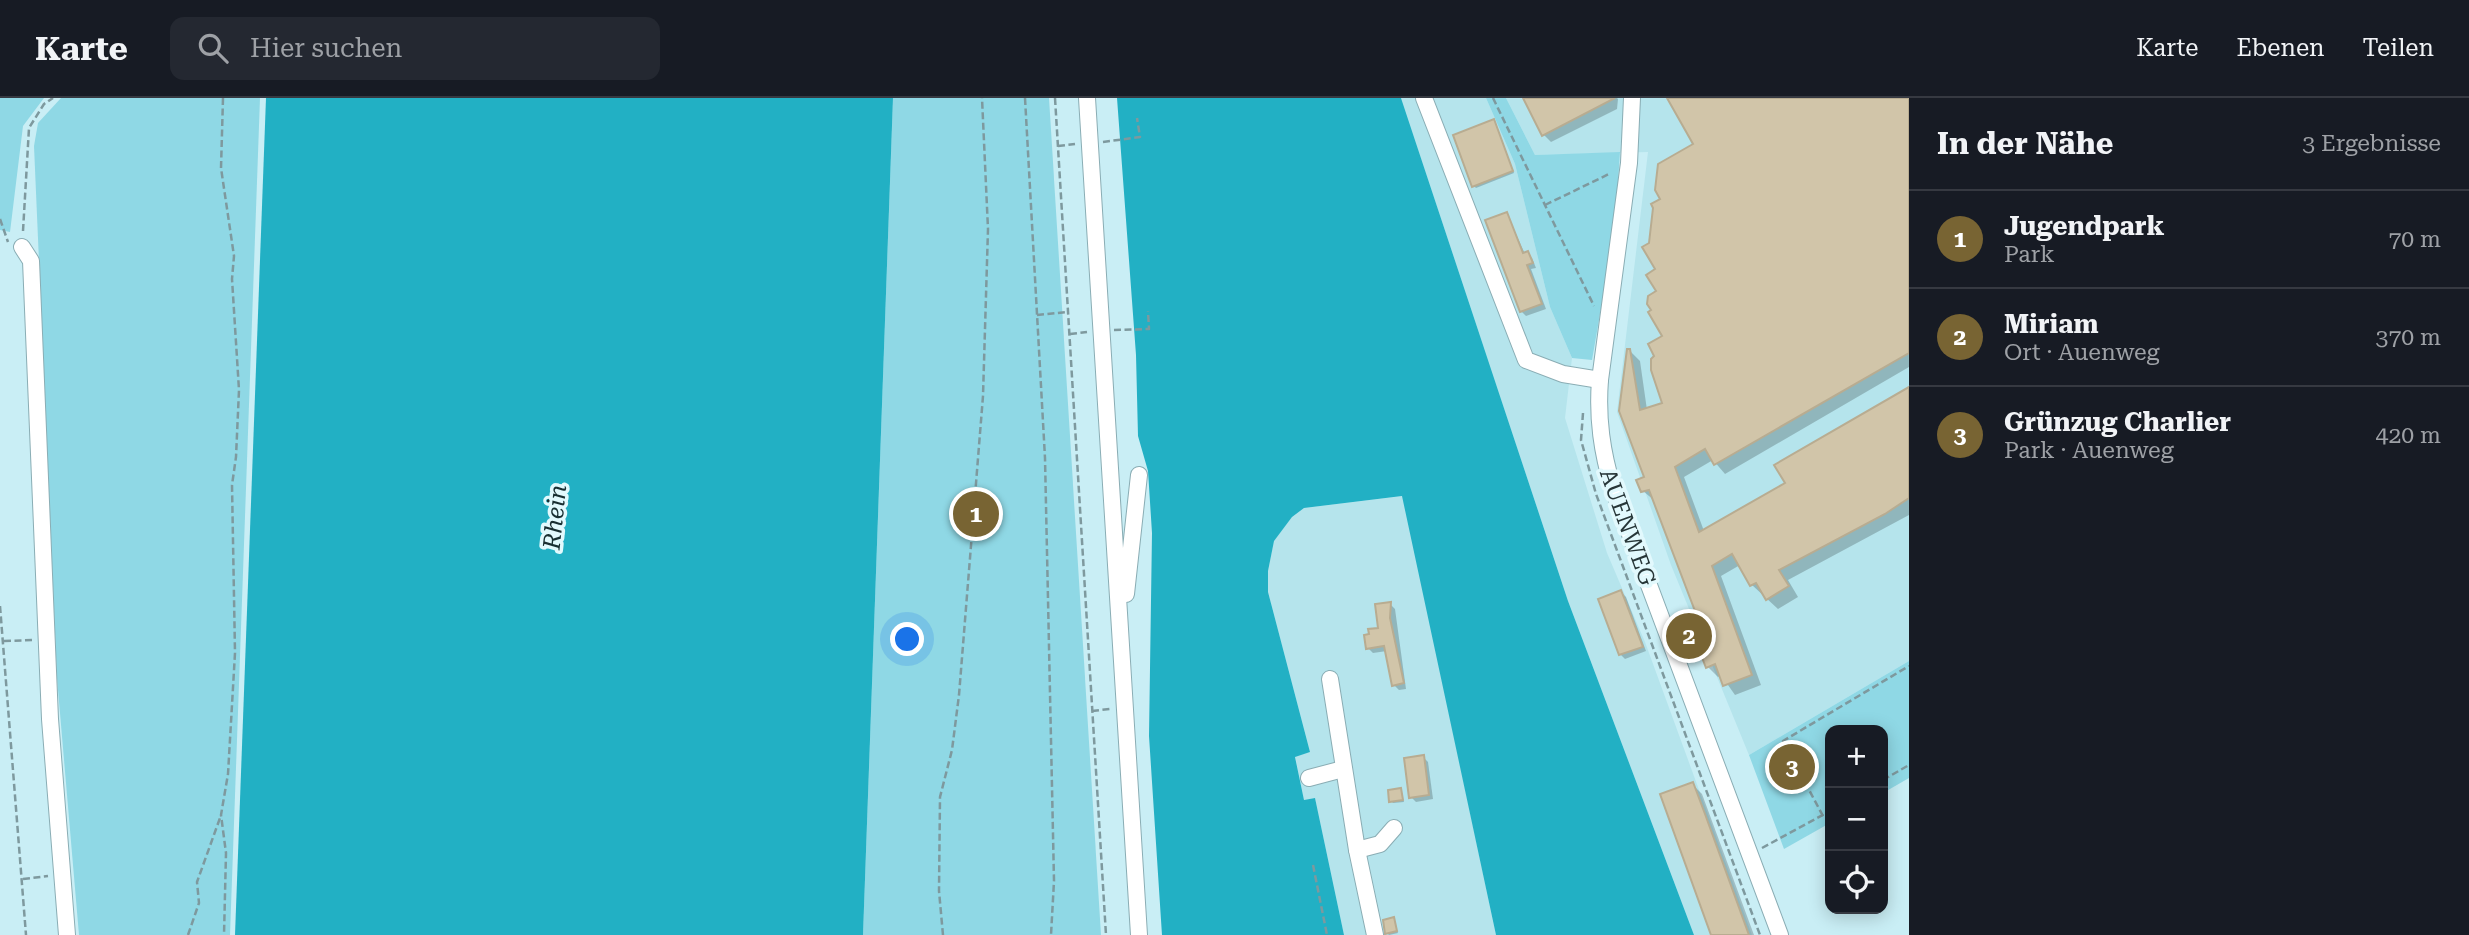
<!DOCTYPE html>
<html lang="de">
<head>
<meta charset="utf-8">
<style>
  :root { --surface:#171b24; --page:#242831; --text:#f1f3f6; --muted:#9ea1a6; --line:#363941; --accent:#786433 }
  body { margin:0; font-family:"Roboto Serif",serif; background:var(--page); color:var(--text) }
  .controls { position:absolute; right:21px; bottom:21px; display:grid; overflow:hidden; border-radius:14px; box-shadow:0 4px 18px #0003 }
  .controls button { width:63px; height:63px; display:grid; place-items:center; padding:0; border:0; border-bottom:2px solid var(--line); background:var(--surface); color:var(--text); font:35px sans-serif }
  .you { position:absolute; left:908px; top:542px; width:24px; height:24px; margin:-18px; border:5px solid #fff; border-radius:50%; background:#1a73e8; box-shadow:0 0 0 10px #1a73e833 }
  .badge { display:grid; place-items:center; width:46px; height:46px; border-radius:50%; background:var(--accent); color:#fff; font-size:23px; font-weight:700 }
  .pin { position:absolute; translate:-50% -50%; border:4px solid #fff; box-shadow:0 2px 7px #0006 }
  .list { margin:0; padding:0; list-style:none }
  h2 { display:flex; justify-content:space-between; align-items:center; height:91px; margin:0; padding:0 28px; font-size:30px }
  h2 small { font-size:23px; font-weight:400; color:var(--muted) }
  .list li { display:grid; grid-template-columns:46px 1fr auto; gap:21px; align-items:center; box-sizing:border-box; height:98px; padding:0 28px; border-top:2px solid var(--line) }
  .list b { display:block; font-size:26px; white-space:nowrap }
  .list p { margin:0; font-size:23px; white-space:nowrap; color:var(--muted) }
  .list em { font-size:23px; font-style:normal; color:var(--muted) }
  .icon { flex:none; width:38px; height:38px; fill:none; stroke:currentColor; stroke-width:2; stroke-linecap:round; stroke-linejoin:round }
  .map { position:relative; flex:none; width:1909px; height:837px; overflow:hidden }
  header { display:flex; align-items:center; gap:42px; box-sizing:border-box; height:98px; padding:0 35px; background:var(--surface); border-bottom:2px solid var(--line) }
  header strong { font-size:33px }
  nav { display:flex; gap:38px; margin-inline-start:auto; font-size:24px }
  .search { width:490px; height:63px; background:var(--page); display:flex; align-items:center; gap:18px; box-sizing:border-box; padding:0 24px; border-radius:14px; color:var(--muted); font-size:26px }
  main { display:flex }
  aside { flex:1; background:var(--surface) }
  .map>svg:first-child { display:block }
</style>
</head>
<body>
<header>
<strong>Karte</strong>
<div class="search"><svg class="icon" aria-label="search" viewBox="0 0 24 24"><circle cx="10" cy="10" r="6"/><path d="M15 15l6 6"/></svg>Hier suchen</div>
<nav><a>Karte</a><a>Ebenen</a><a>Teilen</a></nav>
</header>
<main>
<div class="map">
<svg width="1909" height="837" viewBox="0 0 1909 837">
  <rect width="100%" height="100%" fill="#c9eef5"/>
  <g fill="#b5e4ec">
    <path d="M1401,0H1486L1515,66L1550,209L1572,260L1565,320L1607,455L1645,544L1752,837H1694L1568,503Z"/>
    <path d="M1506,0H1909V563L1749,657L1671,467L1617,314L1648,54L1535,57Z"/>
    <path d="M1403,398L1496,837H1344L1315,700L1304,702L1295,658L1310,654L1268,494V473L1274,442L1292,419L1304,410Z"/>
  </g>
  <g fill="#8fd8e5">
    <path d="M0,0H44L23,28L10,134L0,132Z"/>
    <path d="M61,0H260L230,837H79L57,580L34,48L38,25Z"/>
    <path d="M893,0H1049L1101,837H863Z"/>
    <path d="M1486,0H1506L1535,57L1620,54L1615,130L1592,262L1572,260L1550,209L1515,66Z"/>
    <path d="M1909,563V680L1883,695V632H1830V725L1784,751L1749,657Z"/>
  </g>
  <g fill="#22b0c4">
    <path d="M266,0H893L863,837H235Z"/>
    <path d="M1117,0H1401L1568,503L1694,837H1496L1402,398L1304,410L1292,419L1274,443L1268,473V494L1310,654L1295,659L1304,702L1315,700L1344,837H1162L1149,638L1152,435L1148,373L1138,338L1136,257Z"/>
  </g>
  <g fill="#0003">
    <path d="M1527,0H1617L1618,1L1617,11L1551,44L1544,37Z"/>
    <path d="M1669,0H1909V269L1725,376L1713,362L1684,379L1704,433L1787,386L1909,291V417L1788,482L1798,499L1778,511L1752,487L1740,467L1721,478L1761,587L1735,597L1721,577L1718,579L1708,569L1711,551L1655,403L1643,393L1646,380L1630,253L1640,263L1647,312L1665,306L1664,239L1657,172L1651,146L1663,101L1695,46Z"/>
    <path d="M1495,25L1514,75L1476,90L1474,88Z"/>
    <path d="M1507,116L1525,156L1532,160L1536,170L1531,171L1546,211L1526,218L1521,213Z"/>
    <path d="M1621,494L1626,499L1646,553L1625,561L1621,557L1600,502Z"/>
    <path d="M1390,506L1395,511L1406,591L1399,592L1394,587L1387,553L1373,555L1368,550Z"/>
    <path d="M1423,659L1428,664L1433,701L1416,704L1411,699Z"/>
    <path d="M1692,686L1702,696L1754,837H1713L1662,697Z"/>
    <path d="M1400,692L1404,704L1393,705L1391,703Z"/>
    <path d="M1393,821L1398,835L1389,837L1387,835Z"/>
  </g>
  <g fill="#d1c5a9" stroke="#b8ac91" stroke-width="2">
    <path d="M1523,0H1615L1542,38Z"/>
    <path d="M1667,0H1909V255L1714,367L1705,351L1675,369L1699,434L1785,385L1774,367L1909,289V400L1885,416L1779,472L1789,488L1766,502L1756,485L1750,488L1732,456L1712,468L1752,577L1723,588L1715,566L1706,570L1700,554L1709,550L1649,392L1641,394L1636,382L1644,379L1619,313L1627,251H1630L1640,312L1662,305L1651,272V261L1654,258L1648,246L1662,238L1648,214L1651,212L1647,206L1648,198L1656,193L1646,177L1655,171L1642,149L1649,145L1653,110L1651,106L1660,101L1655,92L1658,66L1693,46Z"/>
    <path d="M1494,21L1513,73L1472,89L1453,37Z"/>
    <path d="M1507,114L1523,155L1528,153L1533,165L1527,167L1542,206L1520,214L1485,122Z"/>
    <path d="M1621,492L1643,549L1619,557L1598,501Z"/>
    <path d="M1391,504L1390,520L1404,585L1392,588L1384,548L1366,551L1364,537L1369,536L1368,531L1378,530L1375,506Z"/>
    <path d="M1424,657L1429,697L1409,700L1404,660Z"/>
    <path d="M1693,684L1705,716L1749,837H1711L1660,696Z"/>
    <path d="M1401,690L1403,702L1389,704L1388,692Z"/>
    <path d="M1394,819L1397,833L1385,836L1383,822Z"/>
  </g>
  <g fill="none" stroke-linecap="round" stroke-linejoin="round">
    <defs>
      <g id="minor">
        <path d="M1087,0L1139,837"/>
        <path d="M1424,0L1526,262L1563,276L1600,282"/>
        <path d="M1632,0L1629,65L1600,282C1597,321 1602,354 1613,391L1780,837"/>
        <path d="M22,149L31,163L50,621L67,837"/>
        <path d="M1126,496L1139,377"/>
        <path d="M1330,581L1357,752L1375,837"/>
        <path d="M1309,680L1343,671"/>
        <path d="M1357,752L1380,746L1394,730"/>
      </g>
    </defs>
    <use href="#minor" stroke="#8aadb4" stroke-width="18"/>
    <g stroke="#7e999e" stroke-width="2.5" stroke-dasharray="7 3.5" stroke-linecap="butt">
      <path d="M223,0L221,70L234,158L232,181L239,292L236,359L232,387L235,555L228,676L221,717L226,755L224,837"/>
      <path d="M1025,0L1045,360L1054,783L1051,837"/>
      <path d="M1055,0L1106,837"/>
      <path d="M1493,0L1594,208"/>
      <path d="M1103,44L1140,39L1137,20"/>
      <path d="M1058,48L1075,46"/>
      <path d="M1545,107L1611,75"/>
      <path d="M0,121L8,144"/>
      <path d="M23,133L29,30L44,6L53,0"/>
      <path d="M1037,217L1068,214"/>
      <path d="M1114,232L1149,231L1148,213"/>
      <path d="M1070,236L1087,234"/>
      <path d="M1583,315L1581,342L1596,396L1760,837"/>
      <path d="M0,508L26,837"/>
      <path d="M4,543L33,542"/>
      <path d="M1092,613L1110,611"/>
      <path d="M1883,682L1909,667"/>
      <path d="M1823,718L1783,643L1909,568"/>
      <path d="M1762,750L1830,713"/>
      <path d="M1313,767L1327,837"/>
      <path d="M23,781L48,778"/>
      <path d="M188,837L199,805L197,784L220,720"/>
      <path d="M943,837L939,793L940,699L952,652L959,597L983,298L988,131L982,0"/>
    </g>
    <use href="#minor" stroke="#fff" stroke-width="16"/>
  </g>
  <g text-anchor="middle" stroke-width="7" stroke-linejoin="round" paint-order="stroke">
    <g font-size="23" fill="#273638" stroke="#e2f9fd">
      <text transform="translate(1628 429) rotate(70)" y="8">AUENWEG</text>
    </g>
    <g font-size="24" font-style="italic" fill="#182e31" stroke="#e2f9fd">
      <text transform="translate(555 419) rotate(-84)" y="8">Rhein</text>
    </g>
  </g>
</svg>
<div class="controls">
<button>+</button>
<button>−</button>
<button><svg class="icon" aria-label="locate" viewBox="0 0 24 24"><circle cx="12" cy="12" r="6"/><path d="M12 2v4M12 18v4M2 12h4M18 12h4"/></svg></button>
</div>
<div class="you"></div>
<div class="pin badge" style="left:976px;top:416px">1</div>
<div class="pin badge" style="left:1689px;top:538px">2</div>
<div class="pin badge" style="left:1792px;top:669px">3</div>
</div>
<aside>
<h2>In der Nähe<small>3 Ergebnisse</small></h2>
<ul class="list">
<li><span class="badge">1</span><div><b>Jugendpark</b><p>Park</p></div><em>70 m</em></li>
<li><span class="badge">2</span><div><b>Miriam</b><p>Ort · Auenweg</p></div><em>370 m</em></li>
<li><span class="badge">3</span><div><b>Grünzug Charlier</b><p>Park · Auenweg</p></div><em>420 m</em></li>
</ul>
</aside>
</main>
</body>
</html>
